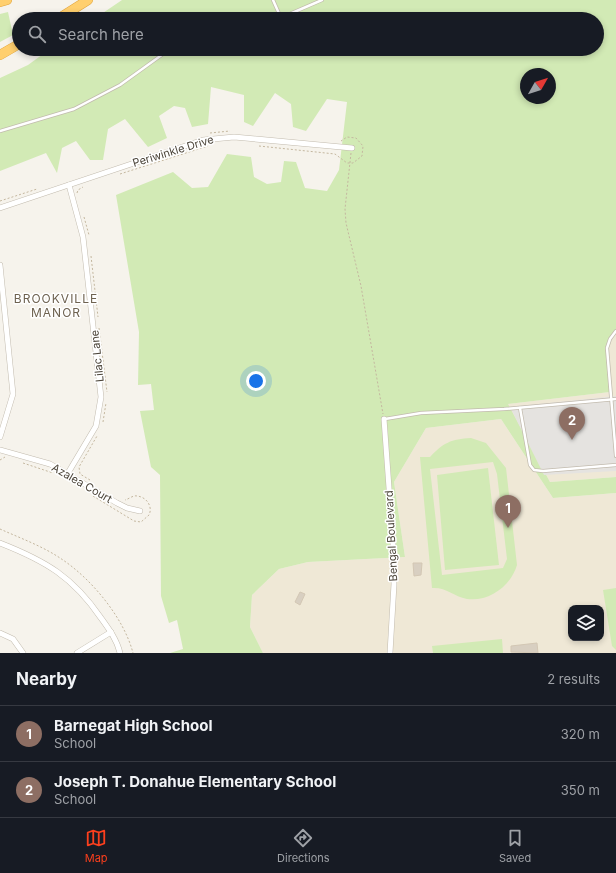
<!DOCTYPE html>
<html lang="en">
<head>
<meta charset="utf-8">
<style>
  :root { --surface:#171b24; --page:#242831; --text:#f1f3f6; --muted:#9ea1a6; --line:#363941; --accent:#fc3f1d }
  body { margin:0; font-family:Inter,sans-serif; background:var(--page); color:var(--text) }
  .controls { position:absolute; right:12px; bottom:12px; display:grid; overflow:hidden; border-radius:8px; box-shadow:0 2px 6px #0003 }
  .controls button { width:36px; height:36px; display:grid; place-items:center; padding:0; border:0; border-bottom:1px solid var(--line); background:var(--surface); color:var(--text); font:20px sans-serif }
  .compass { position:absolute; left:520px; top:68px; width:36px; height:36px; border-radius:50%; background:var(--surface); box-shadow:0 2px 6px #0003; rotate:51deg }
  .you { position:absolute; left:256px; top:381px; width:14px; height:14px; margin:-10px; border:3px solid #fff; border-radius:50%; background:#1a73e8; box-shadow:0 0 0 6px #1a73e833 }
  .badge { display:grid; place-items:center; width:26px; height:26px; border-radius:50%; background:var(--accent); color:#fff; font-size:13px; font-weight:700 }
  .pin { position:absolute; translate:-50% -33px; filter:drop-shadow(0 1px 2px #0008) }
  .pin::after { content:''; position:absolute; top:21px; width:14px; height:12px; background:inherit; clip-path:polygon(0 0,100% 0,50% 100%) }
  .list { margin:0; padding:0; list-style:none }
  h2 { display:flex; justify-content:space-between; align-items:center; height:52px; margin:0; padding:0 16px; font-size:17px }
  h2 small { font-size:13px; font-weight:400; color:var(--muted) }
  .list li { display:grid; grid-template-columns:26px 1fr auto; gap:12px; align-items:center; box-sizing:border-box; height:56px; padding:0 16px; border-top:1px solid var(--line) }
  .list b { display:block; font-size:15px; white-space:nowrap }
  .list p { margin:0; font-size:13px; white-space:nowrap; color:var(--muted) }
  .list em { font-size:13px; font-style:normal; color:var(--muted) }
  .icon { flex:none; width:22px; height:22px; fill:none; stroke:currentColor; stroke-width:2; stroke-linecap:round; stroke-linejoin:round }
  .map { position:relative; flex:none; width:616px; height:653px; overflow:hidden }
  .search { position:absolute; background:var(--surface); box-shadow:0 2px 6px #0003; left:12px; right:12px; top:12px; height:44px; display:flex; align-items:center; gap:10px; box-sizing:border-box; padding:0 14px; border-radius:22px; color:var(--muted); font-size:15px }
  .sheet { height:164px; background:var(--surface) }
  nav { display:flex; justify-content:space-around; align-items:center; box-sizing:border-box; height:56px; border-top:1px solid var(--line); background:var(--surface); font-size:11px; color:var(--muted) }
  nav a { display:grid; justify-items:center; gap:2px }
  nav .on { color:var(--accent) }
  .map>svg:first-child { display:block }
</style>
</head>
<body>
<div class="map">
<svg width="616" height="653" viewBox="0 0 616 653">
  <rect width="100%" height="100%" fill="#f6f3ec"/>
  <g fill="#efe8d6" fill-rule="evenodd">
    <path d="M616,331V477L550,482L507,404L610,392L608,343Z"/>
    <path d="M501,419L553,498L616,493V653H263L250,627L252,595L279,569L308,562L405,557L394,482L426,428ZM571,608H601V638H571Z"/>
  </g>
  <g fill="#d2eab5" fill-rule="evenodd">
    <path d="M122,0H616V331L608,343L610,392L508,404L550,482L616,477V493L553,498L501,419L426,428L394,482L405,557L308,562L279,569L252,595L250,627L263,653H170L183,649L177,620L169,623L161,596L160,475L151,467L140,411L154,410L151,384L138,385L139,332L116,195L173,172L192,188L208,187L227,154L251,157L254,177L267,184L281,182L284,161L296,162L305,188L327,191L339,170L347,102L327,99L306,131L293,127L291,104L275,93L253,126L244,122V95L211,87L208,124L192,127L185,108L174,106L159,116L167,138L148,147L125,119L108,129L103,160H90L76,141L62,148L57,173L46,153L0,171V78L28,65L50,49H597V19H94ZM526,74H550V98H526Z"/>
    <path d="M8,12L13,35L0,42V14Z"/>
    <path d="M471,438L486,443L506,468L517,565C511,586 489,602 467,599C453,596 446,587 432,588L420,457H430C443,443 451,439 471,438ZM493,462L497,474L507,559L503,568L442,575L430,469Z"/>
    <path d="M488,468L499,565L445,570L437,475Z"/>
    <path d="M616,588V650L612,646L603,590Z"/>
    <path d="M502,639L503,653H433L432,646Z"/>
  </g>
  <path fill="#e5e3e0" d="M616,396V471L544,475L510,407Z"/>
  <g fill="#d8cfc1" stroke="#d3c7b4">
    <path d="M413,563H422L421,575L414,576Z"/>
    <path d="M300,592L305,594L300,605L295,602Z"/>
    <path d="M537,643L538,653L511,652V646Z"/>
  </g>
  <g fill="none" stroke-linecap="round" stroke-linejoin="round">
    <defs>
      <g id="service">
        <path d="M273,0L281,18"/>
        <path d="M278,19L322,0"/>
        <path d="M0,131L74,109L120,85L170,49"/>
        <path d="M616,331L610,339L607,348L616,456"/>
        <path d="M520,408L530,465L534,470L543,471L616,465"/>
        <path d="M385,419L421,413L504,409L616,399"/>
      </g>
      <g id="minor">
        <path d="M0,208L203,140L234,137L352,148"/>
        <path d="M0,265L13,394L0,437"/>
        <path d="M384,419L393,543L394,584L390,653"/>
        <path d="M0,450L50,464L117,503L127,508L140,511"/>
        <path d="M68,473L96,426L101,397L83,237L69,185"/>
        <path d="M0,543C46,561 73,577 101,618C109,629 117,640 120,653"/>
        <path d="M0,633L13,639L23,653"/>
        <path d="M77,653L111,632"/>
      </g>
      <g id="motorway">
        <path d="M0,2L7,0"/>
        <path d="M58,19L88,0"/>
        <path d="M0,55L19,44"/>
      </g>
    </defs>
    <use href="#service" stroke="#c2bbae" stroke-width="4"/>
    <use href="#minor" stroke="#c2bbae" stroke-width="6"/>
    <use href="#motorway" stroke="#e0a43c" stroke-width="10"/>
    <g stroke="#c4b79f" stroke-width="1" stroke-dasharray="2 2" stroke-linecap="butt">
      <path d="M210,133L230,131"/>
      <path d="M259,146L335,154L347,163H353L362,156L363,146L356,138L347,137L341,141"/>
      <path d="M351,153L345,209L346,223L361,286L383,414"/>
      <path d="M120,174L208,146"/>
      <path d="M77,193L78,190L83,187"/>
      <path d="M0,201L37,189"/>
      <path d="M84,217L89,235"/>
      <path d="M91,256L98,317"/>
      <path d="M99,328L107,392"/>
      <path d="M103,422L106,403"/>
      <path d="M0,460L5,457"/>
      <path d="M23,463L53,473"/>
      <path d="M90,480L80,474L79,467L97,436"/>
      <path d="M93,496L134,521L141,522L149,515C153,507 147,497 137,496C133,495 129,499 125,500"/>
      <path d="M0,529C20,538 42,546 60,558C91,578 124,618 133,653"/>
    </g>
    <use href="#service" stroke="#fff" stroke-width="2.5"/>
    <use href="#minor" stroke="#fff" stroke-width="5"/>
    <use href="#motorway" stroke="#ffcf6e" stroke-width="9"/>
  </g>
  <g text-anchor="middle" stroke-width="3" stroke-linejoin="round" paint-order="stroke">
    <g font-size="11" fill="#4b4439" stroke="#fff">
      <text transform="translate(173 151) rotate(-17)" y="4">Periwinkle Drive</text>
      <text transform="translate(97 356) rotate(-96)" y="4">Lilac Lane</text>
      <text transform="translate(82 483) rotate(30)" y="4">Azalea Court</text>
      <text transform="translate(391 536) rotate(-93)" y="4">Bengal Boulevard</text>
    </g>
    <g font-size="12" letter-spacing="1" fill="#6e6250" stroke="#fff">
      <text x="56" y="303">BROOKVILLE<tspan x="56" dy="14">MANOR</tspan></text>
    </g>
  </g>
</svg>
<div class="controls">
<button><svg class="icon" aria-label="layers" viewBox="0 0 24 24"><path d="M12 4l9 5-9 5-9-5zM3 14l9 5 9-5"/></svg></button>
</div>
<svg class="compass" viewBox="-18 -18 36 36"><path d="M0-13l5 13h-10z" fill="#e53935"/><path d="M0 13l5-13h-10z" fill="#9ea1a6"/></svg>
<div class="you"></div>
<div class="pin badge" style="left:508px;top:528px;background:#8d6e63">1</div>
<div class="pin badge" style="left:572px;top:440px;background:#8d6e63">2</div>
<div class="search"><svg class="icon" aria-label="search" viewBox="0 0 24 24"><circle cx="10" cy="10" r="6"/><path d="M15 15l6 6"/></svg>Search here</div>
</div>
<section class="sheet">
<h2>Nearby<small>2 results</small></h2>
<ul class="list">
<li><span class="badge" style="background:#8d6e63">1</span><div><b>Barnegat High School</b><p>School</p></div><em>320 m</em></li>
<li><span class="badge" style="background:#8d6e63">2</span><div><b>Joseph T. Donahue Elementary School</b><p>School</p></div><em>350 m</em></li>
</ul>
</section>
<nav>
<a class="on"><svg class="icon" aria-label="map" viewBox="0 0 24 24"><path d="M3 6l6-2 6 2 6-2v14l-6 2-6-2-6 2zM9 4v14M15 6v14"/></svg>Map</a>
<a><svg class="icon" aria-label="directions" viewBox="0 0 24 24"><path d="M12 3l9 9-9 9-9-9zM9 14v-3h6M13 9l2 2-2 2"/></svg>Directions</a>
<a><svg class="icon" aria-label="saved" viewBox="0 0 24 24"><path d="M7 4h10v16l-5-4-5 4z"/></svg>Saved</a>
</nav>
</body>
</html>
